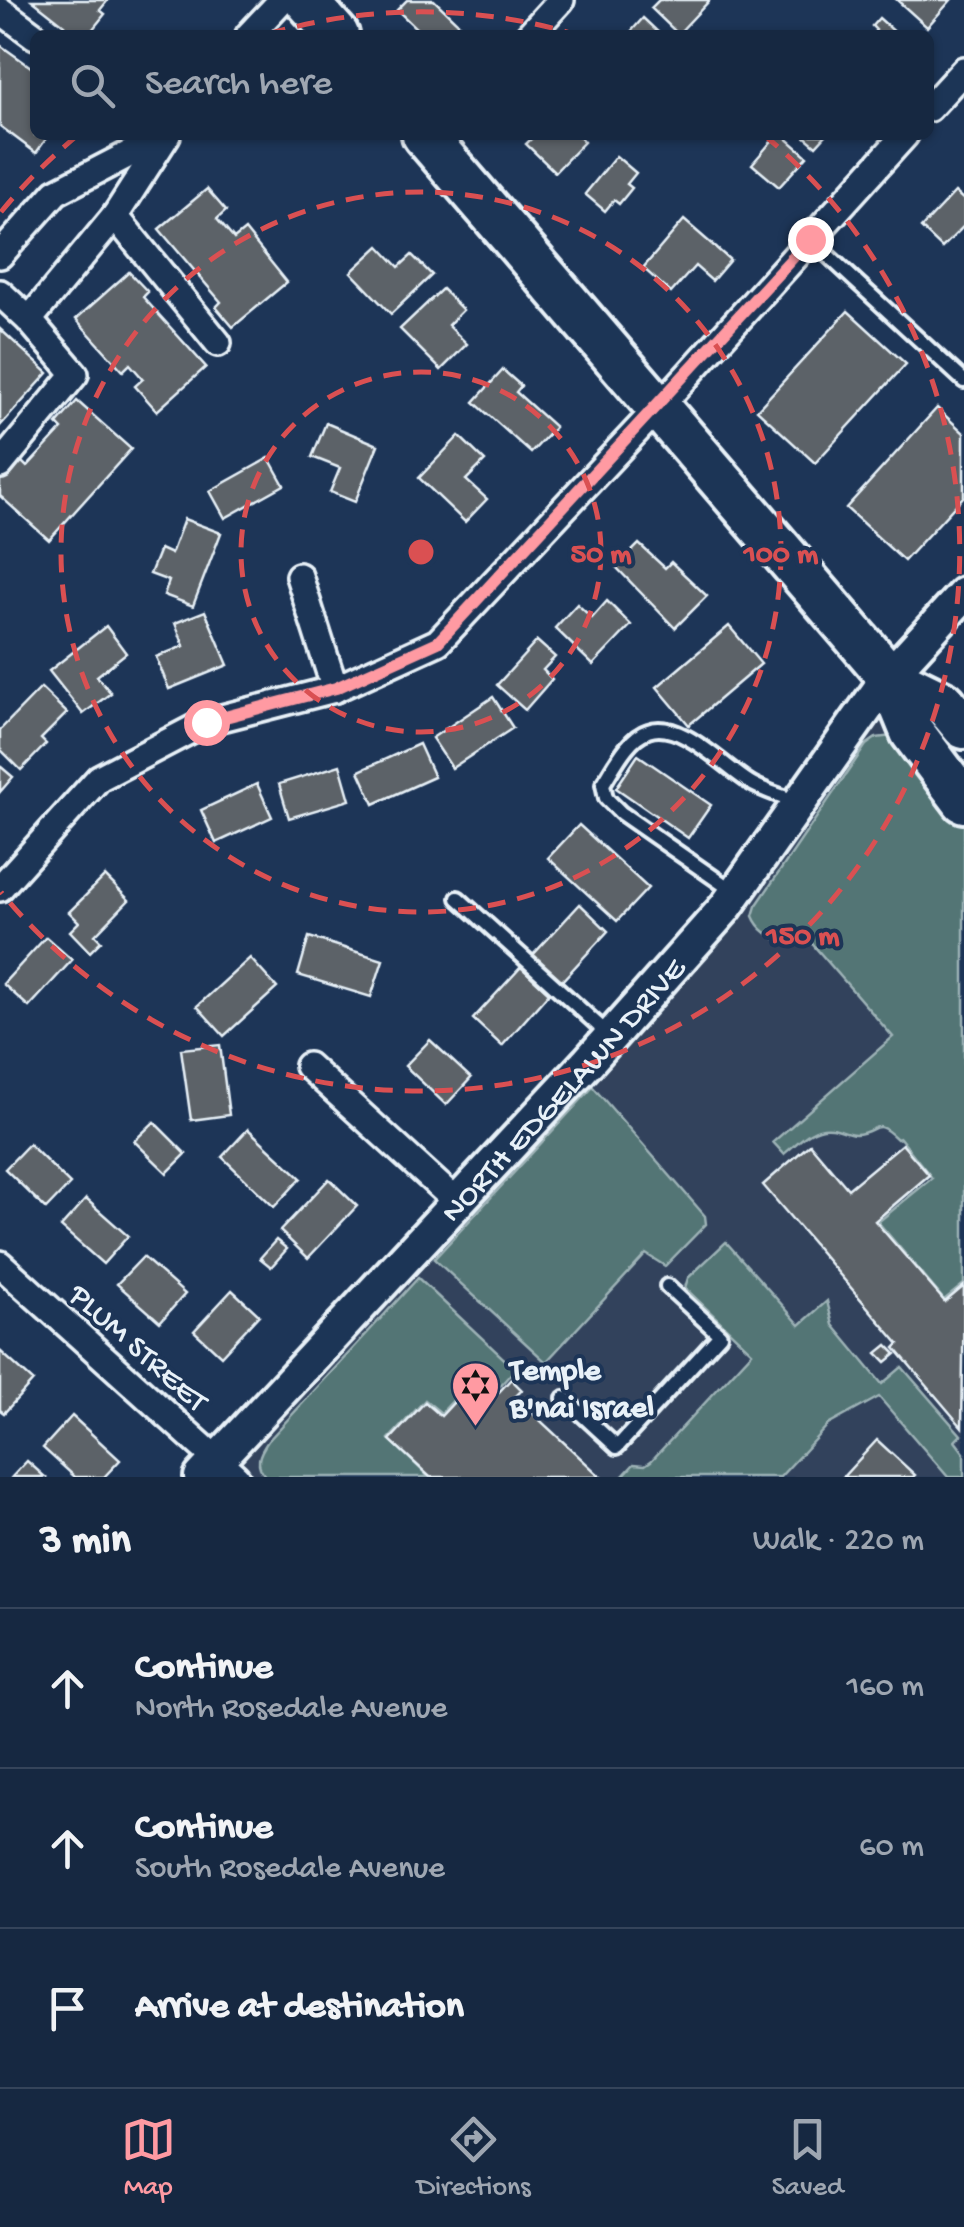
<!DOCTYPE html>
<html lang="en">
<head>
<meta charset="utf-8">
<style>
  :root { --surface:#162841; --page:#23344c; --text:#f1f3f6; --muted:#9ea6b1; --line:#35445a; --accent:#ff9aa2 }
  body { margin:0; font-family:"Gochi Hand",sans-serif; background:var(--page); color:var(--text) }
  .stop { position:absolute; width:30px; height:30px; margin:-22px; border:8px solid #ff9aa2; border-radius:50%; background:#fff }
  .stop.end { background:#ff9aa2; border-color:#fff; box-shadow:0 2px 10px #0008 }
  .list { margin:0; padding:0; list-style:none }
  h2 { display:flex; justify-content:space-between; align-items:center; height:130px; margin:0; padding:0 40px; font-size:42px }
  h2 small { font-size:32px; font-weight:400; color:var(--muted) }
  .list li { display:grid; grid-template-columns:65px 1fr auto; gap:30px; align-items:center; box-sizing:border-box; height:160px; padding:0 40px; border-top:2px solid var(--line) }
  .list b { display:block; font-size:38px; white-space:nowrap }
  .list p { margin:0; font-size:32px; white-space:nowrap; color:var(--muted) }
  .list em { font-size:32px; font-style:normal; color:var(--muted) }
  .icon { flex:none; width:55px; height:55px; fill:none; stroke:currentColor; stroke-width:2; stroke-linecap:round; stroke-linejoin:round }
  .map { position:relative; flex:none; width:964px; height:1477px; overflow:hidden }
  .search { position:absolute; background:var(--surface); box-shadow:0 2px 8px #0004; left:30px; right:30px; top:30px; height:110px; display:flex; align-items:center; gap:25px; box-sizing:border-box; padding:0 35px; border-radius:15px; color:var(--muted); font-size:38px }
  .sheet { height:610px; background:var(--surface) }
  nav { display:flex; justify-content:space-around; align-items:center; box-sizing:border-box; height:140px; border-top:2px solid var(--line); background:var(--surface); font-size:28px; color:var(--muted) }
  nav a { display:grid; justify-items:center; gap:5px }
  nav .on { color:var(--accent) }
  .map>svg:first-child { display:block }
</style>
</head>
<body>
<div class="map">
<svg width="964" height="1477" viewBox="0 0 964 1477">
  <rect width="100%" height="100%" fill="#1d3557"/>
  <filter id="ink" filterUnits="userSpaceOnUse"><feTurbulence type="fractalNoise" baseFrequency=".01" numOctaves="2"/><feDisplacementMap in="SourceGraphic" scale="20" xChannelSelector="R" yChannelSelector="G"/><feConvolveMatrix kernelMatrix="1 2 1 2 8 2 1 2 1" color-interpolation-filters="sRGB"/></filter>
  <g filter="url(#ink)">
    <path fill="#30425c" d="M879,717L964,817V1477H254L238,1463L749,900Z"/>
    <g fill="#527474" stroke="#9db2b6" stroke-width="2.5">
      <path d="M893,736L964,819V1284L944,1300L878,1222L932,1178L900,1138L897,1139C873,1116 879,1133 855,1134C847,1134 840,1129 832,1128C812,1125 798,1143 784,1154L773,1142L893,1037L801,931L785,942C772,939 758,929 753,916L756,906L866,745L876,738Z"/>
      <path d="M593,1087L705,1216L706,1224L665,1266L646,1254L546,1362L434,1259Z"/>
      <path d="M726,1242L800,1325L827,1301L833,1325L882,1384L902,1367L961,1435L955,1441L964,1453V1477H948L879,1397L828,1425L780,1477H622L634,1464L645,1465L651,1461L752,1352L685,1288L688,1278Z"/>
      <path d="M418,1278L515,1369L499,1387L480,1372L441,1413L425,1400L389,1439L429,1477H266C254,1464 259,1454 268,1441Z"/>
    </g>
    <g fill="#5b6267" stroke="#e8f1f8" stroke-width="2.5">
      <path d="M32,0H108L100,10L105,14L88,35H68L61,29L64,25Z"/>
      <path d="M407,0H434L459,24L448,35H413L418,30L397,10Z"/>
      <path d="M659,0H708L709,1L678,34L651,8Z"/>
      <path d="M897,0H951L927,27Z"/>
      <path d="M643,18L661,35H628Z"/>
      <path d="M879,18L898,35H872L876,30L872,26Z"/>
      <path d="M0,45L35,70V135H49L36,153L0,126Z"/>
      <path d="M535,135H578L584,142L555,172L526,144Z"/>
      <path d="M777,135H783L807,156L779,187L752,164Z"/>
      <path d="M803,135H826L816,146Z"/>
      <path d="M616,156L636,173L627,184L632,188L619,204L614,200L605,211L585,194Z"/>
      <path d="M207,189L226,211L217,219L234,239L245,230L287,282L233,327L216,307L221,302L159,229Z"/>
      <path d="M955,192L964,200V226L942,248L921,228Z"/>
      <path d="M684,220L730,260L712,281L695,266L671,293L643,268Z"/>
      <path d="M379,246L399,267L412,255L432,275L391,314L351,272Z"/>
      <path d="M129,272L148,292L143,297L206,367L157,411L135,386L143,379L130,364L123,371L76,319Z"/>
      <path d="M442,289L463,310L448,325L467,344L441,370L400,329Z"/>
      <path d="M848,311L906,364L815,463L757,410Z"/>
      <path d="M0,329L48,373L0,426Z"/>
      <path d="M503,370L521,386L516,392L555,427L531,453L474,402Z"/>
      <path d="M77,401L131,449L49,540L0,496V480L19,459L27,467L62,429L57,424Z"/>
      <path d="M937,408L964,433V496L904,561L846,508Z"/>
      <path d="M326,423L378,445L355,502L330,492L340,468L312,457Z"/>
      <path d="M459,436L485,461L466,480L487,499L465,522L419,478Z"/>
      <path d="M269,458L284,485L225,518L210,491Z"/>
      <path d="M184,519L221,533L193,606L164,595L169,581L150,574L160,549L171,554Z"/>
      <path d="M639,544L665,568L671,562L707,596L675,628L616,567Z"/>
      <path d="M607,601L631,625L593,665L555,628L577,604L592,618Z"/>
      <path d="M205,611L228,665L169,689L156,657L184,646L175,623Z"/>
      <path d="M106,626L126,653L97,676L111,693L83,714L49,671Z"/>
      <path d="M729,626L761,664L689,725L657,687Z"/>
      <path d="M537,641L555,657L543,670L552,679L525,710L497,685Z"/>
      <path d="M41,688L67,713L41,739L46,744L21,770L0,749V730Z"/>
      <path d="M493,697L513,728L452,768L432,738Z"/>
      <path d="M419,744L434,777L374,804L359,771Z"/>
      <path d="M638,755L711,805L688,838L616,788Z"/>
      <path d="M340,765L350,800L289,818L279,784Z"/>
      <path d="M0,766L13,777L0,792Z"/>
      <path d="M257,784L272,817L216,843L201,810Z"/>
      <path d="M579,825L648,888L617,921L548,858Z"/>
      <path d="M105,876L129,900L95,935L101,941L90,952L70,931L79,922L69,912Z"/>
      <path d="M580,904L608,931L560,983L532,956Z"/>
      <path d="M46,937L72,960L29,1007L3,984Z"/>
      <path d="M309,937L383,960L371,997L298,975Z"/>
      <path d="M250,958L277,988L224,1036L197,1006Z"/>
      <path d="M521,967L549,993L502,1046L473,1019Z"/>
      <path d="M430,1040L471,1078L446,1105L405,1066Z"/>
      <path d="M220,1045L229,1115L191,1120L181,1049Z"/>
      <path d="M154,1122L186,1154L167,1173L134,1141Z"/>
      <path d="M248,1129L301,1178L274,1207L222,1157Z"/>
      <path d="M29,1144L70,1184L46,1209L5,1169Z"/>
      <path d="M810,1144L848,1189L902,1144L929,1175L875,1221L945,1302L964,1286L962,1427L895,1348L899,1344L763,1185Z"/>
      <path d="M329,1179L357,1206L308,1258L280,1231Z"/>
      <path d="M86,1199L128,1236L103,1264L61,1227Z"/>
      <path d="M276,1240L287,1249L271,1267L260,1258Z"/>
      <path d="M143,1257L185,1294L160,1322L117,1284Z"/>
      <path d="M232,1290L259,1315L221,1356L194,1331Z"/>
      <path d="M887,1345L896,1354L886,1362L877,1353Z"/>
      <path d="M0,1351L33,1381L4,1413L0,1410Z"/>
      <path d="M480,1374L499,1392L511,1379L522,1390L515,1397L601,1477H430L390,1440L425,1402L441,1416Z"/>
      <path d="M72,1416L120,1460L104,1477H75L43,1448Z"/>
      <path d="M877,1440L915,1475L913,1477H843Z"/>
      <path d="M27,1461L45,1477H12Z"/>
    </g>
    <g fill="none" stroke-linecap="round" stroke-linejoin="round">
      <defs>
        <g id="service">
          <path d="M810,239L964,381"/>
          <path d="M733,891L621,813L606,798L603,784C614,767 628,737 648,731C680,719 723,766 749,782C763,791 783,796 799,803"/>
          <path d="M458,898L609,1035"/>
          <path d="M564,1398L617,1447L720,1335L667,1286"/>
        </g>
        <g id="minor">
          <path d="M0,10L35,36"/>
          <path d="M249,35L282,0"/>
          <path d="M529,35L561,0"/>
          <path d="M929,108L964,70"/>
          <path d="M115,216L218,343"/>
          <path d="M0,255L56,192L166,135"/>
          <path d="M0,293L29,320L75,374L0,465"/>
          <path d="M29,320L115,216L167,135"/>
          <path d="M299,576L335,689"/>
          <path d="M0,888L99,778L206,722L335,689L438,642L659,407L905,135"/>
          <path d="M308,1066L458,1203"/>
          <path d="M0,1264L236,1477"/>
        </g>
        <g id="tertiary">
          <path id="s1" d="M201,1477L588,1062L725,908L889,676L964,594"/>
        </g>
        <g id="primary">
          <path d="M306,0L337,35"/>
          <path d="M424,135L889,676L912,732L964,801"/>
          <path d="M889,676L944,703L964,727"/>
        </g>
      </defs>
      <use href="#service" stroke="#e8f1f8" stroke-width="20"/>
      <use href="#minor" stroke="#e8f1f8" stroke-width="32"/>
      <use href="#tertiary" stroke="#e8f1f8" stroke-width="40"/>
      <use href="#primary" stroke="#e8f1f8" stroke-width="50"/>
      <use href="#service" stroke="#1d3557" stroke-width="12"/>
      <use href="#minor" stroke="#1d3557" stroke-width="25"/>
      <use href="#tertiary" stroke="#1d3557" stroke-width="32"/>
      <use href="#primary" stroke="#1d3557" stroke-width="42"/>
    </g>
  </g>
  <g fill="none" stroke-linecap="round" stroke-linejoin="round" filter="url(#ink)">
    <path stroke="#ff9aa2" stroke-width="12" d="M206,722L336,688L438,642L810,239"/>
  </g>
  <g fill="none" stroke="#da5052" stroke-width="5" stroke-dasharray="18 12">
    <circle cx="421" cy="552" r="180"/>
    <circle cx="421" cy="552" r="360"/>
    <path d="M1 212A540 540 0 0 1 78 135M268 34A540 540 0 0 1 574 34M764 135A540 540 0 1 1 1 892"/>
  </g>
  <defs>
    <symbol id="synagogue-pin" viewBox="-11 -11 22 30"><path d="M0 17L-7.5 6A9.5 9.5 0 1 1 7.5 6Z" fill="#ff9aa2" stroke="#1d3557"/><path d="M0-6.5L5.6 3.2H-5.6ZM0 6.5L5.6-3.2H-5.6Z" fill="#111"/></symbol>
  </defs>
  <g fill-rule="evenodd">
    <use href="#synagogue-pin" x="448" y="1358" width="55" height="75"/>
  </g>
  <g text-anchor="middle" stroke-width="8" stroke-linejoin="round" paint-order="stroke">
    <g font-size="32" fill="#e8f1f8" stroke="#1d3557">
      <text dy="11" stroke="none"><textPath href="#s1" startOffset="530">NORTH EDGELAWN DRIVE</textPath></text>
      <text transform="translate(140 1346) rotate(42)" y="11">PLUM STREET</text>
    </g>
    <g font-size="32" font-weight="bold" fill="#e8f1f8" stroke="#1d3557" text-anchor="start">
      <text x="510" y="1379">Temple<tspan x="510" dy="37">B'nai Israel</tspan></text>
    </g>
  </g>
  <circle cx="421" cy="552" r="15" fill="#da5052" stroke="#1d3557" stroke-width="5"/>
  <g font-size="30" text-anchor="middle" font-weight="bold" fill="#da5052" stroke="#1d3557" stroke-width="8" stroke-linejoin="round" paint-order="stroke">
    <text x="601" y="562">50 m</text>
    <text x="781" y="562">100 m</text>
    <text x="803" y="944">150 m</text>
  </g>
</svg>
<div class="stop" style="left:206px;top:722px"></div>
<div class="stop end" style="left:810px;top:239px"></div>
<div class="search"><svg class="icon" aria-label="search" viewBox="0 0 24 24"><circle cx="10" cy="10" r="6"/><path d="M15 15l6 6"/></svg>Search here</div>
</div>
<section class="sheet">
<h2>3 min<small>Walk · 220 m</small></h2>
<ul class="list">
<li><svg class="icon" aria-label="ahead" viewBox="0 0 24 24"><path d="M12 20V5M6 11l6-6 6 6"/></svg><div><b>Continue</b><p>North Rosedale Avenue</p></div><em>160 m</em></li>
<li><svg class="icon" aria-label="ahead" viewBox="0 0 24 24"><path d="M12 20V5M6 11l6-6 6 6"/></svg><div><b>Continue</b><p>South Rosedale Avenue</p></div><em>60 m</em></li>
<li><svg class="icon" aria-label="arrive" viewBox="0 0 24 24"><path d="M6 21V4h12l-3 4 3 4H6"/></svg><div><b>Arrive at destination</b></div></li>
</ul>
</section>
<nav>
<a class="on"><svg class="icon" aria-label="map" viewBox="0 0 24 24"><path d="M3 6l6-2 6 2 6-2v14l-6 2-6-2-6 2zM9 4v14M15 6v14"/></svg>Map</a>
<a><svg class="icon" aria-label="directions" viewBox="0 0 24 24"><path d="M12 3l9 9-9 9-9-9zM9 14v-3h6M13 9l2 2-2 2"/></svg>Directions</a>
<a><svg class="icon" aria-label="saved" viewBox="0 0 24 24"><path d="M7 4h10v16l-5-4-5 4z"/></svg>Saved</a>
</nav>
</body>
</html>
